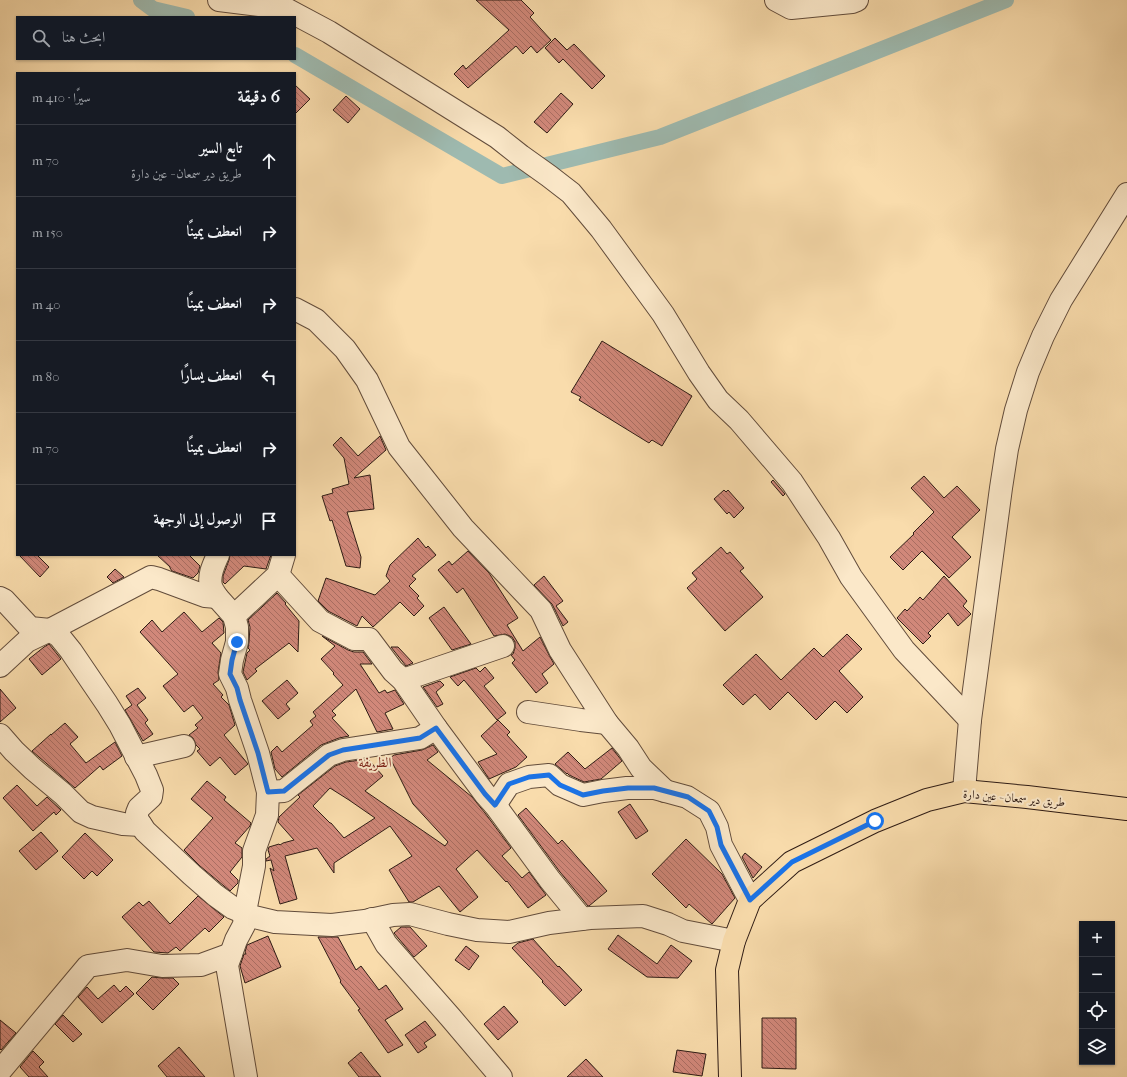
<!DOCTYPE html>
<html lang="ar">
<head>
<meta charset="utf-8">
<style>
  :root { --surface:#171b24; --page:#242831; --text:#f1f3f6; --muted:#9ea1a6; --line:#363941 }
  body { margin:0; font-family:"IM FELL French Canon",Amiri,serif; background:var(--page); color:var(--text); direction:rtl }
  .controls { position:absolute; right:12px; bottom:12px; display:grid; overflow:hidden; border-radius:0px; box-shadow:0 1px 3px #0004 }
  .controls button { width:36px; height:36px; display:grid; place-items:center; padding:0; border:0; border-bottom:1px solid var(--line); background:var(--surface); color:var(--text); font:20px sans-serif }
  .stop { position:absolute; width:12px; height:12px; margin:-9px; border:3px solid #1a73e8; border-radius:50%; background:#fff }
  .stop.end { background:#1a73e8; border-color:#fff; box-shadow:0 1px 4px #0008 }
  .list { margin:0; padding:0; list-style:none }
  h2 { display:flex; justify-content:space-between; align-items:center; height:52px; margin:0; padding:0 16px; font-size:17px }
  h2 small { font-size:13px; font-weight:400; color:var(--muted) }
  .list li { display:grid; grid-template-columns:26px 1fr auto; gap:12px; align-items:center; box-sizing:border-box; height:72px; padding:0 16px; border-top:1px solid var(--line) }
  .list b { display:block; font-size:15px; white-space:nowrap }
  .list p { margin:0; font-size:13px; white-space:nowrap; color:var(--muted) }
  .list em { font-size:13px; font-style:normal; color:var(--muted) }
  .icon { flex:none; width:22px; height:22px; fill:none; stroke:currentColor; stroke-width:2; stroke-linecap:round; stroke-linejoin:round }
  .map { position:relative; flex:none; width:1127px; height:1077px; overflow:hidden; direction:ltr }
  .search { position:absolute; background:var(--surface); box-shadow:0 1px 3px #0004; left:16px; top:16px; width:280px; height:44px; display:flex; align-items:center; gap:10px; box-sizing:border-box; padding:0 14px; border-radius:0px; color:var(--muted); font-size:15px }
  .panel { position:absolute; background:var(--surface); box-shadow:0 1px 3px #0004; left:16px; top:72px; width:280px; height:484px; border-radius:0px; direction:rtl }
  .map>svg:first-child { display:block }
</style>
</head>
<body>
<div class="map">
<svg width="1127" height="1077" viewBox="0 0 1127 1077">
  <defs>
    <pattern id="building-back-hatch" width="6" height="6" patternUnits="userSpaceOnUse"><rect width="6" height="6" fill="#d1887a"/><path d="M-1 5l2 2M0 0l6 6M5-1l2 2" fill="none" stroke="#aa6e63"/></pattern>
  </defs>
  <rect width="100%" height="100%" fill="#f9dcac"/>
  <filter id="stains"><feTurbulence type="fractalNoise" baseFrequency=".005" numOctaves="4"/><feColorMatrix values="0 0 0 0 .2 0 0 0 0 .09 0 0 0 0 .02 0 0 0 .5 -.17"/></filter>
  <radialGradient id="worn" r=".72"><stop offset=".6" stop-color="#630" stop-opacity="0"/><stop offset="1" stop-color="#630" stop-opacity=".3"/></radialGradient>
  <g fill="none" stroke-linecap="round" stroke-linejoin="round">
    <g stroke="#9ebab0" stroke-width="16">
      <path d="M141,0L153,9L187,17"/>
      <path d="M295,55L502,176L660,137L1006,0"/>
    </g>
  </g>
  <g fill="url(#building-back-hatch)" stroke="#2f1c15" fill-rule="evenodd">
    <path d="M476,0H521L534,13L530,17L551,40L537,53L531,46L523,54L516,46L468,88L454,74L463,65L466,69L509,30Z"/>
    <path d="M555,38L567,50L574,44L605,76L592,89L563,59L559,63L545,48Z"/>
    <path d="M295,85L310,99L295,114Z"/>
    <path d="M561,93L573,104L547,133L534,122Z"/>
    <path d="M346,96L360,109L348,123L333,110Z"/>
    <path d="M602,341L692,396L662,446L652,440L649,443L579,400L581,397L571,392Z"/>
    <path d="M380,436L386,450L354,478L370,475L374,509L347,512L361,557L360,568L346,566L332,520L330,521L322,496L333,493L332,489L349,484L344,458L333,445L341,437L358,456Z"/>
    <path d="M924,476L944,498L957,486L980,510L952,537L971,557L949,578L922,551L903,570L890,557L914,534L913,533L934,512L911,488Z"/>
    <path d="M773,480L785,494L783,496L771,482Z"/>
    <path d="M724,490L726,492L728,490L744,508L734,518L729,512L727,514L714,499Z"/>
    <path d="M418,538L426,548L428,546L436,555L412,576L416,579L409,586L419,596L417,598L424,606L414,616L400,602L373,627L362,616L357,626L328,611L318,601L326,578L375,595L390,581L386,576L390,565Z"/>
    <path d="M721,547L727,554L730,552L744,568L740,571L763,597L725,631L687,588L697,579L692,573Z"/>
    <path d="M468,551L489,573L518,618L507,625L523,651L540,637L549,655L554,664L542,674L548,683L536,693L512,663L515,660L511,655L513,654L515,648V642L512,637L505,634L494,636L463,588L457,593L438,570L449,561L452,565Z"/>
    <path d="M19,555H37L49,567L40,577Z"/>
    <path d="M157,555H189L200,566L198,573L193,578L172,571L170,568V567Z"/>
    <path d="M230,555H271L266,569L244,566L225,584L223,582V576L229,560Z"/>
    <path d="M115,569L124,577L113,583L107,577Z"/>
    <path d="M544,576L563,601L556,606L568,622L563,626L552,604L534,585Z"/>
    <path d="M944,576L967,601L963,606L971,614L958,626L948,613L928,633L931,636L923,644L897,618L905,609L907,611L920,597L923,600Z"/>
    <path d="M277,593L286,603L285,604L299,621L298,652L289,643L255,669L257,671L247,680L243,672L247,653L250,650L248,648L249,642L250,627L248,620Z"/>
    <path d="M444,607L471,644L452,650L429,618Z"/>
    <path d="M184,612L202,632L219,618L223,622L224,633L212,643L221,653L218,672L219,680L213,684L223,695L221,697L229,705L235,725L224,735L248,764L235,775L220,757L210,766L197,751L200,749L196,745L193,738L189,735L198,728L195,725L203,718L193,705L184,712L163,686L178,674L140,632L152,620L162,632Z"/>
    <path d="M847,634L862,649L839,671L863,697L847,713L835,701L816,720L788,692L770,710L755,694L743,705L723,685L756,654L781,680L814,648L823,657Z"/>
    <path d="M322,636L348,650L354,652H363L372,664H360L379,693L385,690L387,693L395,690L404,704L385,713L393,729L377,732L356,689L332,711L336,715L332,718L349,736L339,738L321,745L282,777L275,769L271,752L277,746L282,752L313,725L310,721L316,716L313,712L343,685L333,674L334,673L321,659L335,646Z"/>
    <path d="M49,644L61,659L42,675L29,659L44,647Z"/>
    <path d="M391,647H398L413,663L406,666Z"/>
    <path d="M485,667L494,678L484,686L506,713L497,720L464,680L458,686L450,677L476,668L480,672Z"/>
    <path d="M287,680L298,693L286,704L290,709L278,719L262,701Z"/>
    <path d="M440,681L444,685L436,692L443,704L437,707L423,687Z"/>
    <path d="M138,688L146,698L137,705L148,720L145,723L153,734L143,741L125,710L132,705L126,696Z"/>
    <path d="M0,689L16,708L0,722Z"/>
    <path d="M498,720L510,732L507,735L527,757L516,767L489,779L478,762L497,754L481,736Z"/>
    <path d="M65,723L78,737L70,744L86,763L115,742L122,756L103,770L100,766L75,788L32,751L51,734V735Z"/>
    <path d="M433,745L438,752L427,760L472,797L485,813L511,848L502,856L522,878L529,872L546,895L528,908L507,881L506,882L477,850L456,869L478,897L460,912L439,886L413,902H409L389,870L412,856L390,826L334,863V873L317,848L285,856L297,899L280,904L270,868L274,871L271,860L266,861V859L270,856L268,850L269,847L279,844L280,845L283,843L294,840L278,822L279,817L300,797L298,795L335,766L346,762L368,759L383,776L365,791L445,846L448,842L413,804L390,758L394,755L422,750ZM330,788L349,800L375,818L344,838L331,823H330L313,806Z"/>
    <path d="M612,748L622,761L601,779L584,782L569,775L567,773V774L555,764L568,752L585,769Z"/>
    <path d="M207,781L226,797L224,800L251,823L250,826L235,843L242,848V857L230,872L238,880V883L230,891L200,866L184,850L213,818L191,799Z"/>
    <path d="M17,785L37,806L47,797L61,810L56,815L54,812L33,831L3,798Z"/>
    <path d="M630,804L648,831L636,839L618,812Z"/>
    <path d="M526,808L558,844L562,840L607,891L589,906H588L560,872L518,815Z"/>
    <path d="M41,832L58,851L36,870L19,851Z"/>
    <path d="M85,833L113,860L97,876L92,871L84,879L62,857Z"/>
    <path d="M686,839L722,874L735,898L712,924L689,904L686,908L652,874Z"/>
    <path d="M745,853L762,867L753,878L742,857Z"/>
    <path d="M198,896L224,917L209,932L205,928L180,951L176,947L168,953L154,952L122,917L139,902L143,906L149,901L170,924Z"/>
    <path d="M401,927H410L427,946L414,957L394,933Z"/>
    <path d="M618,935L657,964L671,945L692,961L678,978L647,977L608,949Z"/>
    <path d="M268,936L281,967L245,983L240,966L244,954H246L245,952L247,945Z"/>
    <path d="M318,937H338L356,970L361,966L379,990L386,985L403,1009L385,1020L403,1045L388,1053L358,1010L360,1009L340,982L341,981Z"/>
    <path d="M533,939L558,967L559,966L582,990L565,1006L542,982L543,981L512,948L518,943Z"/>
    <path d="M466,946L479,956L469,970L455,960Z"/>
    <path d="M152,977L162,978H173L179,984L153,1010L136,993Z"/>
    <path d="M114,985L120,992L126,986L134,994L102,1023L78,997L87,987L98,999Z"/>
    <path d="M504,1006L518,1022L498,1040L484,1024Z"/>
    <path d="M63,1015L82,1034L73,1042L55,1024Z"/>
    <path d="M762,1018H796V1069L762,1068Z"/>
    <path d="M0,1020L16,1033L1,1050L0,1049Z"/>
    <path d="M425,1021L436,1035L424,1043L427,1047L418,1053L405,1035Z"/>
    <path d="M179,1047L205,1077H167L158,1066Z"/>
    <path d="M677,1050L706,1054L702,1076L673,1072Z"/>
    <path d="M33,1051L44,1062L39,1067L48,1077H29L20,1067Z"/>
    <path d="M361,1052L372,1066L381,1077H359L348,1063Z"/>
    <path d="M586,1059L603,1077H567Z"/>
  </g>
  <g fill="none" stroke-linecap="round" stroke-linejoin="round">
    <defs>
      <g id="minor">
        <path d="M219,0L284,8"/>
        <path d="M274,0L284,8L329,32L497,137L521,156L549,176L571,193L601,229L663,314L699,373L718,400L739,420L792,482L829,538L851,577L904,650L970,720"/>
        <path d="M776,0L791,8L852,2L857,0"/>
        <path d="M295,309L316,320L345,349L367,380L399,447L463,528L541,610L560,650L607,723L628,748L641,768L665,791"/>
        <path d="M278,575L320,621L354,639H369L393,671L403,680L436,728L485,794L495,805L550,880L582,919"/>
        <path d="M217,597L234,616L237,627V642L232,660L230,674L237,688L240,700L258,753L268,792L267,815L254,851V866L245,912L244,925L236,940L227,965L246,1077"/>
        <path d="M0,598L4,600L30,628L50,630L59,636L71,651L107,704L120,725L146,775L152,790L151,797L139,808L137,813V819L145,831L192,875L215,895L233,908L254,917L275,922L332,925L365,921L393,915L410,914L448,924L477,930L509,932L549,923L590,918L643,916L668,924L683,931L734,941"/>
        <path d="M234,616L278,575L284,555"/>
        <path d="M0,666L27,641L50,630L151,577L159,579L205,596L217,597C215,594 212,590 211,586C208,575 214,564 218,555"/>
        <path d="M403,680L503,646"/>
        <path d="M528,712L581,720L607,723"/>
        <path d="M0,735L14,751L33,769L63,794L81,812L92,817L123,824L141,825"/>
        <path d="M136,757L184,746"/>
        <path d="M964,791L970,720L1001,488L1007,449L1016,410L1028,372L1043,336L1061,300L1127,194"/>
        <path d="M268,792L284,791L329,755L343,750L420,738L436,728"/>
        <path d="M495,805L509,784L529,777L549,775L560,785L583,795L603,791L627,788H654L687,797L709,811L717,827L721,845L750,900"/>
        <path d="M372,919L386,944L451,1018L501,1077"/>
        <path d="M0,1071L88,966L127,960L162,966L201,965L231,954"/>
      </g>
      <path id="major" d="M730,1077L727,970L734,941L750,900L792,862L875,821L927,800L964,791L1027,797L1127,809"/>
    </defs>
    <use href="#minor" stroke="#624c3b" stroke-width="24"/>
    <use href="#major" stroke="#2f1c15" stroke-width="24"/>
    <use href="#minor" stroke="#fbe8c9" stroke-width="22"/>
    <use href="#major" stroke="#f9dcac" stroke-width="22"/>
  </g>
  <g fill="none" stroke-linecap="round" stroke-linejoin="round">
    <path stroke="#1a73e8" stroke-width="5" d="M237,642L232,660L230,674L237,688L240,700L258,753L268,792L284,791L329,755L343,750L420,738L436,728L485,794L495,805L509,784L529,777L549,775L560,785L583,795L603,791L628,788H654L688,797L709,811L717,827L721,845L750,900L792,862L875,821"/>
  </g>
  <g text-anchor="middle" stroke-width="4" stroke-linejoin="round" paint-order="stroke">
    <g font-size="12" fill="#2f1c15" stroke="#fbe8c9">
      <text transform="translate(1014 798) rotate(5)" y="4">طريق دير سمعان - عين دارة</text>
    </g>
    <g font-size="14" fill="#7a1f14" stroke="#fbe8c9">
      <text x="375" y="767">الظريفة</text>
    </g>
  </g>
  <rect width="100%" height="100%" filter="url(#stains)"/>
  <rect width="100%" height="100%" fill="url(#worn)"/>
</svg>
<div class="controls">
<button>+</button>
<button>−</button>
<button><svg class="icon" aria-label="locate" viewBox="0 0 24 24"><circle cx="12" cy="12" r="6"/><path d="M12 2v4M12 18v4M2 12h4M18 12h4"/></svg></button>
<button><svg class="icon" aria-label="layers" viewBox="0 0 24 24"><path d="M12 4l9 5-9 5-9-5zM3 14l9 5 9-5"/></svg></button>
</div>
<div class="stop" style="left:875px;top:821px"></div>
<div class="stop end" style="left:237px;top:642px"></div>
<div class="search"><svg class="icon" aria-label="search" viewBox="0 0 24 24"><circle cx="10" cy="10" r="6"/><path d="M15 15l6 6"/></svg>ابحث هنا</div>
<section class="panel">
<h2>6 دقيقة<small>سيرًا · 410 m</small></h2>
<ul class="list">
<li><svg class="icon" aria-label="ahead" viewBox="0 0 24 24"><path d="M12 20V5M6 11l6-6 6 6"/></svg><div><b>تابع السير</b><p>طريق دير سمعان - عين دارة</p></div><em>70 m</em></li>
<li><svg class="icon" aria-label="right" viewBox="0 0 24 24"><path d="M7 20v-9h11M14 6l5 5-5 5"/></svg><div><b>انعطف يمينًا</b></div><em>150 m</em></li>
<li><svg class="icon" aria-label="right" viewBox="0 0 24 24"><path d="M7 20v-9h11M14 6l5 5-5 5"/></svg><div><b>انعطف يمينًا</b></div><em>40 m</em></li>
<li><svg class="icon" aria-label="left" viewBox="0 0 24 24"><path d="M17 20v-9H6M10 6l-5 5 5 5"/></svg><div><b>انعطف يسارًا</b></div><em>80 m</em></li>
<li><svg class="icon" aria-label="right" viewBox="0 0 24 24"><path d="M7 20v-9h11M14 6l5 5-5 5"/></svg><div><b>انعطف يمينًا</b></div><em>70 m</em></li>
<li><svg class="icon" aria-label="arrive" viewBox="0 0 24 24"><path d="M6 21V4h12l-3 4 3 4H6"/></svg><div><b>الوصول إلى الوجهة</b></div></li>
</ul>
</section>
</div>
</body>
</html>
